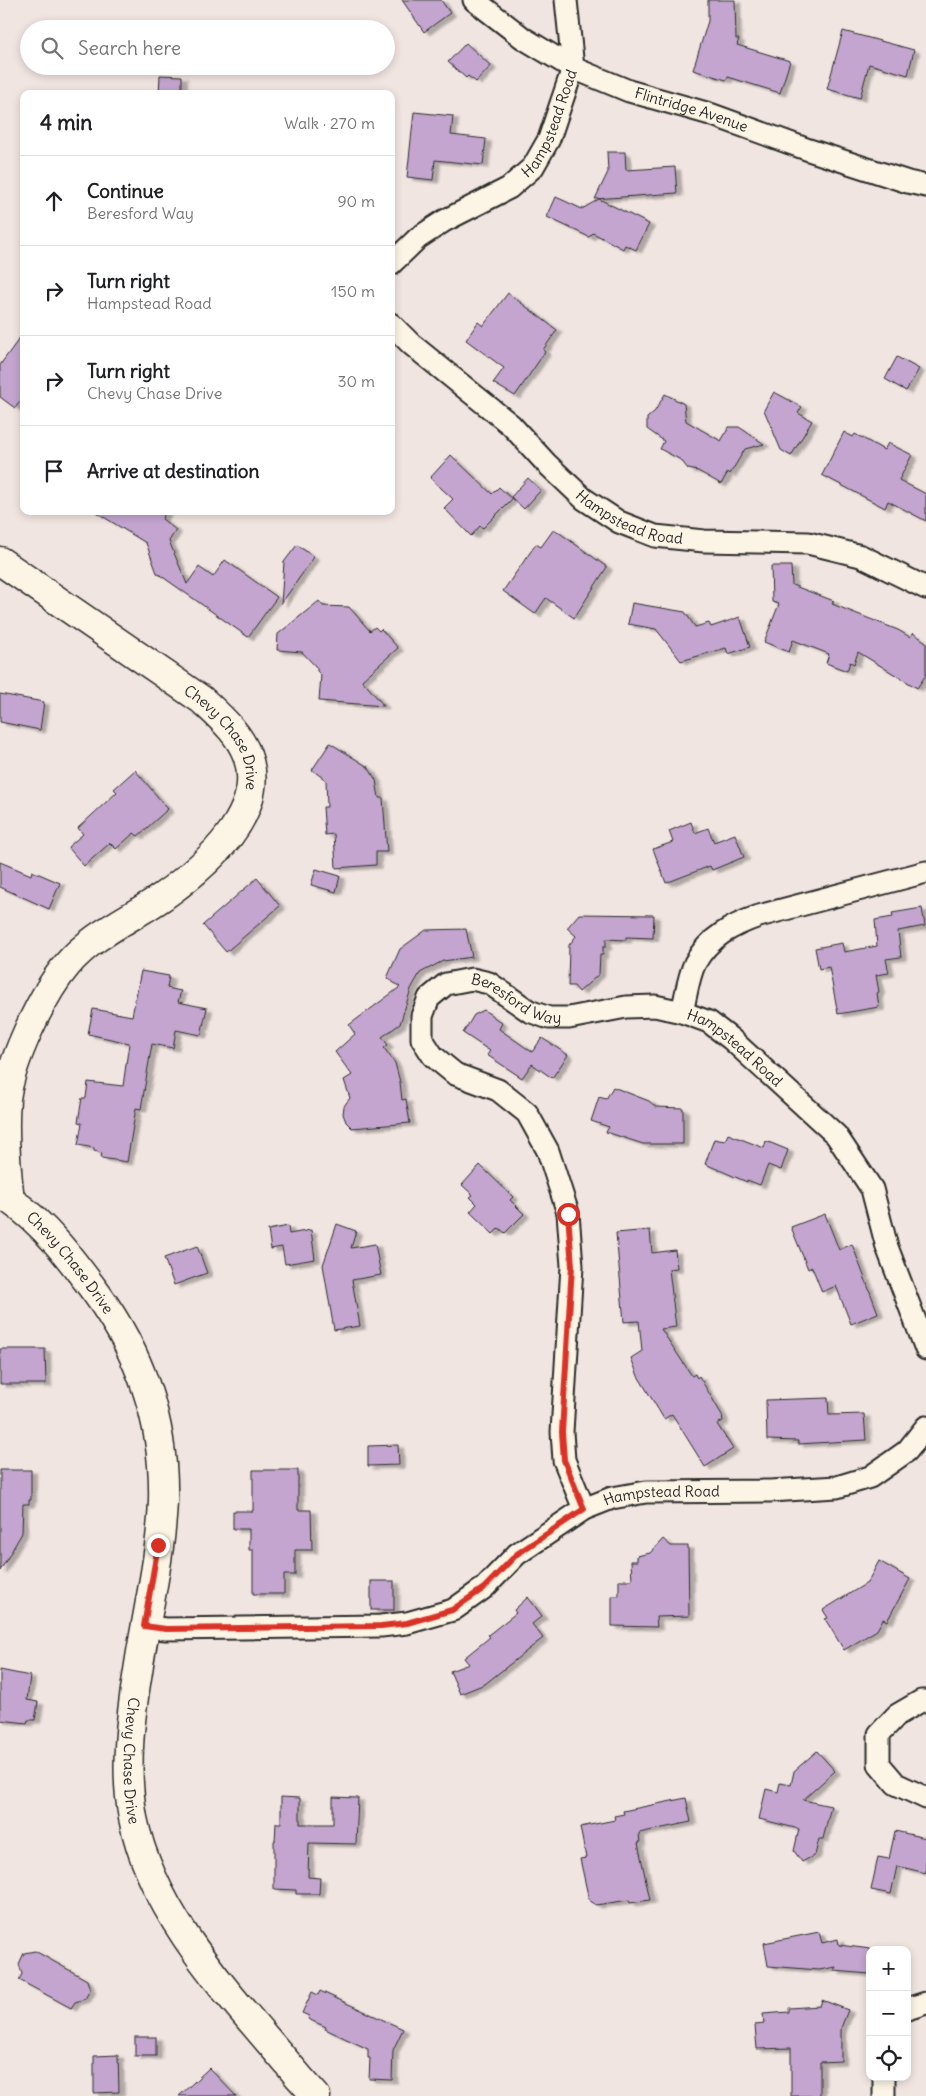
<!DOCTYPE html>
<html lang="en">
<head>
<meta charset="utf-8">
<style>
  :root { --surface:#fff; --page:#f6f6f6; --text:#202124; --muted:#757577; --line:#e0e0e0 }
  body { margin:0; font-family:Delius,sans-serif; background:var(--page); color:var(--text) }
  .controls { position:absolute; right:15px; bottom:15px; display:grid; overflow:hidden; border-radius:10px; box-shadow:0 2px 8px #0003 }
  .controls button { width:45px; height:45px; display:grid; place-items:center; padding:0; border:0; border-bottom:1px solid var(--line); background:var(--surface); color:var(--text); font:25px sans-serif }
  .stop { position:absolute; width:15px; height:15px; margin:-11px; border:4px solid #d93025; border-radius:50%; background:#fff }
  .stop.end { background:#d93025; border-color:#fff; box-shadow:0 1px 5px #0008 }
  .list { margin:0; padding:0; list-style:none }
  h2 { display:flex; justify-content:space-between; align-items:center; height:65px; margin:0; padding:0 20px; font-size:21px }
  h2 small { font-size:16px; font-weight:400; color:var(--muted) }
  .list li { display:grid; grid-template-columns:32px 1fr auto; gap:15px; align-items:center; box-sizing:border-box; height:90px; padding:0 20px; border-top:1px solid var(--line) }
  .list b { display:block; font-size:19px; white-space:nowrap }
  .list p { margin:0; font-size:16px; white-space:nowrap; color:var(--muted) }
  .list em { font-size:16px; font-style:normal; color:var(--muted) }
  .icon { flex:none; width:28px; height:28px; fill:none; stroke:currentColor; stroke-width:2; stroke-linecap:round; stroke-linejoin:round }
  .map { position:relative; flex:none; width:926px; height:2096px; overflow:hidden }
  .search { position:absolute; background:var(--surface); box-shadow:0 2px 8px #0003; left:20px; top:20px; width:375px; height:55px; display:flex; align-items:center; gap:12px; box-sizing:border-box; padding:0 18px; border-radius:28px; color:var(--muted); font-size:19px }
  .panel { position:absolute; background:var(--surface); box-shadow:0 2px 8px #0003; left:20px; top:90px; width:375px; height:425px; border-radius:10px }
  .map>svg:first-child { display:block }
</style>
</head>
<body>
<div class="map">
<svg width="926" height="2096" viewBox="0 0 926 2096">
  <defs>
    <filter id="shadow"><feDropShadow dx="5.5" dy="3" stdDeviation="1" flood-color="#0004"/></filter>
  </defs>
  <rect width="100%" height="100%" fill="#f1e5e1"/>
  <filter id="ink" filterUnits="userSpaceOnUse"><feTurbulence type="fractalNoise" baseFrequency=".02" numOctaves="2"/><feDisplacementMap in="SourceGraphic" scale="10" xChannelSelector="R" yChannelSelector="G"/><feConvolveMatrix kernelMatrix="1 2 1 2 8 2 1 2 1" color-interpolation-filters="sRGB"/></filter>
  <g filter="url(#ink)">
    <g fill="#c3a5d0" stroke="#2b2b2b" filter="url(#shadow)">
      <path d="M402,0H441L450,13L424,32Z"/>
      <path d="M708,0H735L736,39H739L737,45L790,61L780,93L728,77L726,80L693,70L708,21Z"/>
      <path d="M843,31L914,50L908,75L869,64L860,98L827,89Z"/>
      <path d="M466,43L491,66L476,82L468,76L466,78L448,62Z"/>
      <path d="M160,75L182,76V94H159Z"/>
      <path d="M414,112L453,116L451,135L486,139L483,165L435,160L433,180L407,177Z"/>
      <path d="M607,152H625L626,170L675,167L677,193L595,199L608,172Z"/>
      <path d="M556,197L582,209L599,199L649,224L636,250L625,245L623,249L593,233L589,237L547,217Z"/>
      <path d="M508,293L557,330L543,350L545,352L515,396L493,383L504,368L466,340L478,322L483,326Z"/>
      <path d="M24,332V396L15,408L0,397V365Z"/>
      <path d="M897,357L919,369L906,391L885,379Z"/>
      <path d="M774,392L802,407L798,413L812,421L791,456L781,450L764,410Z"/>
      <path d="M665,394L684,404L686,421L721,441L729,427H739L764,444L745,449L730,474L728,472L721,484L698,471L688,469L681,460L660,449L664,441L647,429V418L655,411Z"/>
      <path d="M844,432L853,437L855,434L884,450L888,443L912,455L899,480L926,494V521L888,501L885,508L822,475Z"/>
      <path d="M451,455L492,494L499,487L512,499L483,528L480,526L471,536L444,508L453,499L430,478Z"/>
      <path d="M528,478L541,490L524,509L511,497Z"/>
      <path d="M94,511H166L162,519L176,530L169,541L187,584L199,567L213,577L225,560L277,597L248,637L157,573L146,543Z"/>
      <path d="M554,529L607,567L574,618L546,598L535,614L503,591L536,544L541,547Z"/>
      <path d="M297,545L314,557L281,604L284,562Z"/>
      <path d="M771,566H791L792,585L834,601L832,604L898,630L910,637L913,633L926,642V675L917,688L858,652L854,664L850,662L847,671L826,663L829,654L793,640L789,652L764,642L779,604L772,602Z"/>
      <path d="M319,601L323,606L349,607L370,631L375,627L379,631L381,629L398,648L362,680L384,706L319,701L321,675L317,671V668L302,652L277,650L278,634Z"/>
      <path d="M632,603L685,612L695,627L709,623L711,627L740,617L750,647L728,654L726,648L681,661L656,629L628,624Z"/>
      <path d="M0,694L44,702L40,730L0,722Z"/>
      <path d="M330,743L368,767L376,780L379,798H383L387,852H376V865L336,868L334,834L325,835L323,807H327L326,780L312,770Z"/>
      <path d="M135,770L168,809L138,836L134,833L116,849L110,843L84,866L68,847L83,834L78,828L117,792L114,789Z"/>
      <path d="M691,822L695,833L708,828L714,842L735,834L744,857L712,870L710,866L666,883L653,849L673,842L669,831Z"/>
      <path d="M0,862L31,875L32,871L60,883L49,909L0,887Z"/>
      <path d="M316,869L340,876L336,892L311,885Z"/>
      <path d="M257,878L280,906L226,952L203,925Z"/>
      <path d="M922,908L925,926L898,931L901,957L886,959L889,973L876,975L879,992L877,993L879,1007L838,1014L829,967L819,969L815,948L842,943L844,952L877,946L875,920L893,917L892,913Z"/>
      <path d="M579,914L654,915L653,938L626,937V940L606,939V947H603V955H600L599,974L579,992L574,986H568L569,945L576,936L567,928Z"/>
      <path d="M466,929L472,957L443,961L420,973L411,989L400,1024L382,1037L388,1045L384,1048L395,1063L400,1082L402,1100L406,1099L410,1123L352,1128L346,1122L343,1114L344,1106L350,1098L344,1080L352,1075L335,1052L355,1034L349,1025L400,987L387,978L400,949L426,930Z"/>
      <path d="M141,971L169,976L167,988L181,991L178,1002L207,1008L201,1035L176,1030L173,1048L152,1044L141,1109L136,1108L127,1162L101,1158L102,1153L94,1151V1148L78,1145L82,1123L78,1122L82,1098H86L88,1082L123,1086L129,1043L88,1034L93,1009L132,1016Z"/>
      <path d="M484,1010L502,1023L499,1029L532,1052L542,1038L568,1055L552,1078L532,1064L522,1078L487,1055L490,1051L463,1033L474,1015Z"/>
      <path d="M613,1087L649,1101L656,1107L683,1108V1144H643L606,1132L609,1127L591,1121L599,1097L606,1099Z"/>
      <path d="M728,1134L764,1148L766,1141L788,1150L781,1170L768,1165L760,1185L747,1180V1182L705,1164L714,1139L725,1141Z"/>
      <path d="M480,1165L513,1197L510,1200L524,1214L505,1233L499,1228L493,1234L470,1212L477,1204L470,1197L473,1195L462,1185Z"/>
      <path d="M825,1214L839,1250L852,1244L878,1313L851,1324L836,1286L822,1292L812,1267L808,1269L791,1227Z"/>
      <path d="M337,1224L356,1231L351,1248L375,1244L381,1275L352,1280L360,1326L334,1330L323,1265Z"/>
      <path d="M288,1226L289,1234L311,1230L315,1259L285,1264L282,1247L271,1249L268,1230Z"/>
      <path d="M650,1230L652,1253L675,1250L677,1268L669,1269L676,1327L661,1329L692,1376L695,1374L697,1378L699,1376L722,1415L723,1421L717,1424L733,1449L705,1467L672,1414L664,1419L638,1376L631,1358L642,1351L639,1321L624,1322L616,1233Z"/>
      <path d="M197,1246L207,1273L174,1285L164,1258Z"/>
      <path d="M0,1349H45L46,1384H0Z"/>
      <path d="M828,1398L829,1415L864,1414L866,1440L798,1444V1441L767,1440L766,1400Z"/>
      <path d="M398,1445L399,1465L368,1466V1446Z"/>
      <path d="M0,1470H31V1500H29V1504H23L22,1533L0,1571Z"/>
      <path d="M253,1470H298V1510H311L312,1550H295V1575H284V1594H253V1550H249V1529H233V1511H253Z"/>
      <path d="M663,1539L671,1546H688L689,1616L656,1617L657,1627L612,1626V1596H619V1580H632L631,1561H637V1556L650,1553Z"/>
      <path d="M879,1561L910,1579L887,1621L883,1619L877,1630L844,1650L825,1619L828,1618L823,1610L867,1583Z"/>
      <rect x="371" y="1581" width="23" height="29"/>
      <path d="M528,1597L542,1616L532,1624L543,1638L485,1684L460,1694L450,1671L469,1664L464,1658L490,1637L488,1635L516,1613L514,1610Z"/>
      <path d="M0,1670L30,1676L27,1700L38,1702L35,1720H28L27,1723L0,1720Z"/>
      <path d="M817,1751L835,1771L803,1800L831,1806L823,1839H819L815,1855L802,1862L794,1851L799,1829L759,1819L766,1789L778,1792L780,1783L791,1785L794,1771Z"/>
      <path d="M281,1797L300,1798V1824H333V1797L358,1798L356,1844L309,1843L308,1877L320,1878L319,1894H296V1890L274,1889V1841H275L276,1823H281Z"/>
      <path d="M686,1798L691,1822L639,1833L640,1843H638L650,1900L630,1903L629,1900L596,1905L589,1900L580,1859L586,1858L580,1827L615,1820L614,1816L624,1814L623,1811Z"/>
      <path d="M895,1831L926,1838V1873L897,1866L891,1894L871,1890L878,1857L889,1859Z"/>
      <path d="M819,1932L822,1943L838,1939L839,1945L871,1949L870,1950V1974L834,1971L836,1967L819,1970L768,1966L764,1943Z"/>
      <path d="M35,1951L87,1980L90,1990L85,1999L75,2002L71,2008L19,1980L22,1974L19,1964L24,1953Z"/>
      <path d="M320,1991L403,2029L393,2050L392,2080L369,2079L370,2058H368V2049L325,2029L326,2027L308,2019L309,2016L302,2013L312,1992L318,1995Z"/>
      <path d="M822,2000L848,2010L841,2028V2061L820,2062V2096H791V2048L757,2049L755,2025L764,2024L763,2014L789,2012V2008L820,2006Z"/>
      <rect x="135" y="2037" width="21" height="19"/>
      <path d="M118,2055L119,2092L94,2093V2056Z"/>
      <path d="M209,2068L236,2096H179Z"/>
    </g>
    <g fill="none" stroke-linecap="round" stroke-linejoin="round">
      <defs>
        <g id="minor">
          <path id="s1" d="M474,0L523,38L573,68L629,91L710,114L809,150L908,182L926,186"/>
          <path id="s2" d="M391,264L418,238L444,221L509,188L533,167L549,139L573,68L566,0"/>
          <path id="s3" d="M391,324L411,344L511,425L546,463L584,499L619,522L655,536L704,541L808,543L861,556L926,588"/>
          <path d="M682,1012C686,997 688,977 695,963C709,937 733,925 759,916L926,872"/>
          <path id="s4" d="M584,1509L564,1460L562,1432L572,1266L568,1213L548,1151L527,1113L498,1090L455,1074L433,1056L422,1039V1016L429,998L446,984L472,979L489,983L529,1011L549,1018H569L626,1007L655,1006L682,1012L709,1022L731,1039L836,1135L872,1189L887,1247L926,1349"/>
          <path id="s5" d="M145,1627L166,1629L381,1626L407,1623L453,1610L484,1588L517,1554L584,1509L612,1498L646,1492L770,1491L837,1487L870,1477L907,1451L926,1427"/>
          <path d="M926,1701H921L897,1715L879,1734V1764L896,1784L926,1798"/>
          <path d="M907,2009L926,2003"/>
          <path d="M884,2077V2096"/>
        </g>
        <g id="secondary">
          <path id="s6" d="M0,561L202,700C219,716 239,733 247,755C269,813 203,868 162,897C130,919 92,935 67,965C42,994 11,1061 6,1099C3,1133 6,1166 10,1200C45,1224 72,1260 97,1294C142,1356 165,1424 163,1501C161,1557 146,1616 138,1671C130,1719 124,1770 133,1818C153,1919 236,2001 299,2077L316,2096"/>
        </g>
      </defs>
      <use href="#minor" stroke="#2b2b2b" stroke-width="25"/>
      <use href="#secondary" stroke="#2b2b2b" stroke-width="31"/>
      <use href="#minor" stroke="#fcf5e5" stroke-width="21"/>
      <use href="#secondary" stroke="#fcf5e5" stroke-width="28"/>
    </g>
  </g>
  <g fill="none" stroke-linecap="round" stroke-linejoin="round" filter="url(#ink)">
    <path stroke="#d93025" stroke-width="6" d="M158,1545L144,1626L166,1629L381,1626L407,1623L452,1610L484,1588L517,1554L584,1509L564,1460L562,1432L572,1266L568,1214"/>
  </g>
  <g text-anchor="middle" stroke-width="4.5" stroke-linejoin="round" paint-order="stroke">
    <g font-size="15" fill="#2b2b2b" stroke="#fcf5e5">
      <text dy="5" stroke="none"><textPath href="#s1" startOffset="246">Flintridge Avenue</textPath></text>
      <text dy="5" stroke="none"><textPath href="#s2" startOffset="220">Hampstead Road</textPath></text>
      <text dy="5" stroke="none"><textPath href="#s3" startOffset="311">Hampstead Road</textPath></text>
      <text dy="5" stroke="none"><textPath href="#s6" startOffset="289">Chevy Chase Drive</textPath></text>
      <text dy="5" stroke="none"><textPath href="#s4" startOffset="681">Beresford Way</textPath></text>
      <text dy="5" stroke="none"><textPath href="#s4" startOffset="918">Hampstead Road</textPath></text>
      <text dy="5" stroke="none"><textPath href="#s6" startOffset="949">Chevy Chase Drive</textPath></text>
      <text dy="5" stroke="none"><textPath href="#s5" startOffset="556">Hampstead Road</textPath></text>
      <text dy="5" stroke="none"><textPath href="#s6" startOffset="1474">Chevy Chase Drive</textPath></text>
    </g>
  </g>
</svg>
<div class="controls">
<button>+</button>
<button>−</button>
<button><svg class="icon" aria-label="locate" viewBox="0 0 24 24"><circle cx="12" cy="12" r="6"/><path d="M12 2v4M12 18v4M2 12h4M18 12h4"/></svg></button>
</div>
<div class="stop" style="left:568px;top:1214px"></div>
<div class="stop end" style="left:158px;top:1545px"></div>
<div class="search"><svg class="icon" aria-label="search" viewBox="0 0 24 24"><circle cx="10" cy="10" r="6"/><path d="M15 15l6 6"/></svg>Search here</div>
<section class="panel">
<h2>4 min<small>Walk · 270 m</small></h2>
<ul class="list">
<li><svg class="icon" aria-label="ahead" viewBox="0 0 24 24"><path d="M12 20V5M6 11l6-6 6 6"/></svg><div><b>Continue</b><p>Beresford Way</p></div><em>90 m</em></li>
<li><svg class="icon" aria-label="right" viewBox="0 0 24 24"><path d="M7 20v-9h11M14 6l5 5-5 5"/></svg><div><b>Turn right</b><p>Hampstead Road</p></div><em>150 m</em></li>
<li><svg class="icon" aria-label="right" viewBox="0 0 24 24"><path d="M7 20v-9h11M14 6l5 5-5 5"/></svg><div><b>Turn right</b><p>Chevy Chase Drive</p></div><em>30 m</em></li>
<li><svg class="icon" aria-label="arrive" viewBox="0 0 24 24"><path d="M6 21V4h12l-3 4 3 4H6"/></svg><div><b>Arrive at destination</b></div></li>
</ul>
</section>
</div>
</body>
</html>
